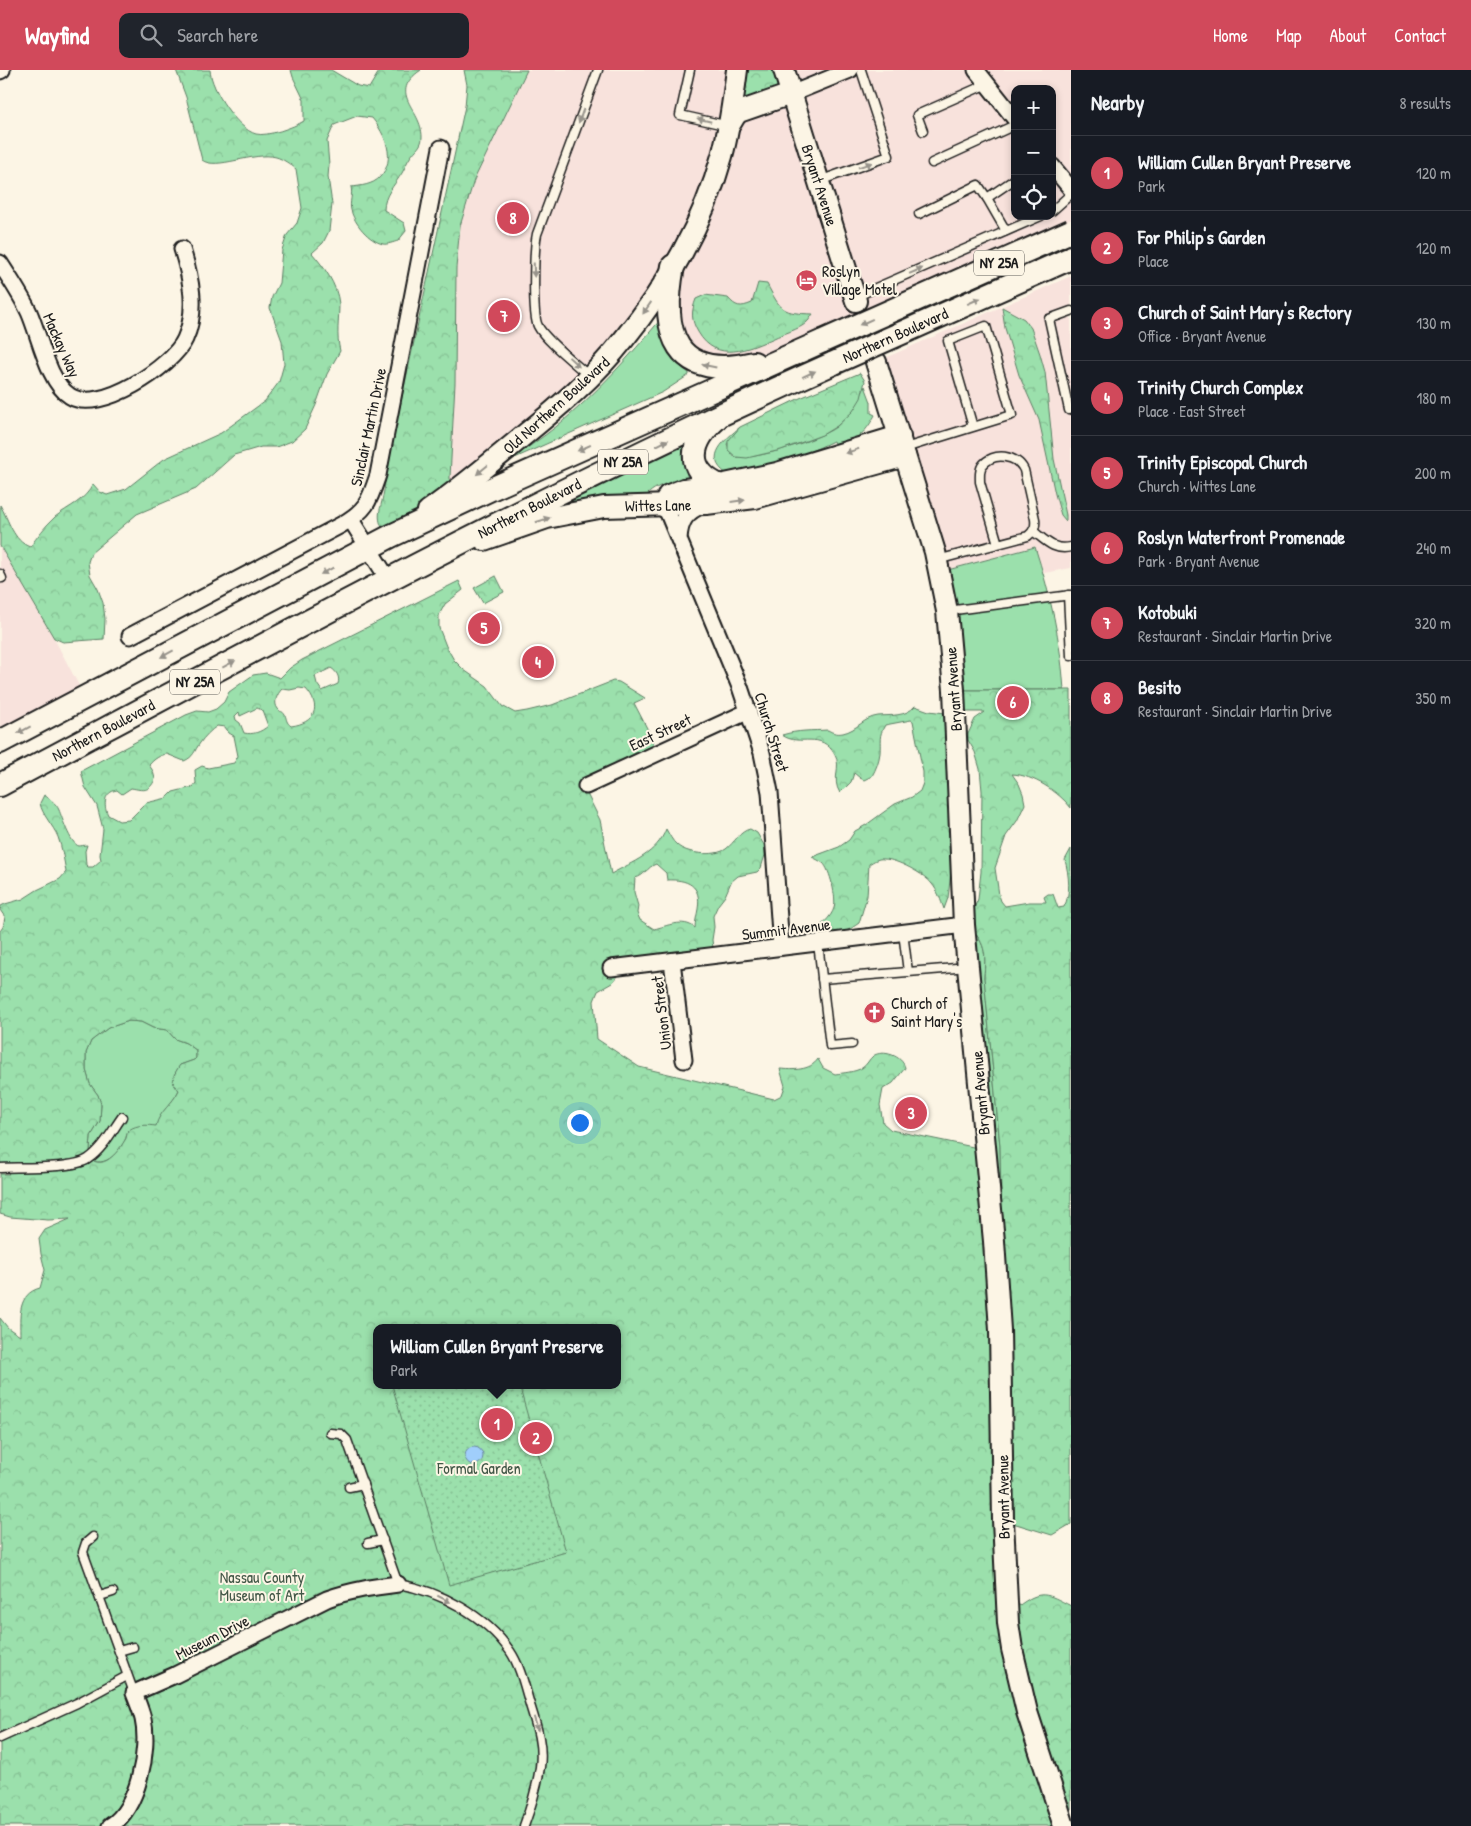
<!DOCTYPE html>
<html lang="en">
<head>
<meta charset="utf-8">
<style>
  :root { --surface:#171b24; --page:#20242c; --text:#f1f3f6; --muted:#9ea1a6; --line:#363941; --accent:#d1495b }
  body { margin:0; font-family:"Patrick Hand",sans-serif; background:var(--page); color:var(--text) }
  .controls { position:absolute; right:15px; top:15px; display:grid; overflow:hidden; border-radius:10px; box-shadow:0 2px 8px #0003 }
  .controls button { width:45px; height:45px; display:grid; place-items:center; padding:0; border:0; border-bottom:1px solid var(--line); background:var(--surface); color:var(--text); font:25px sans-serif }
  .you { position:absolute; left:579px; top:1052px; width:18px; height:18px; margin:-12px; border:4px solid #fff; border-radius:50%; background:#1a73e8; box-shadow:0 0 0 8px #1a73e833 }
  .badge { display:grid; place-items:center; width:32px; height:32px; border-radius:50%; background:var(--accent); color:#fff; font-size:16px; font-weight:700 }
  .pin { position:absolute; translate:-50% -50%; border:2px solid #fff; box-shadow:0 1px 5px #0006 }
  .popup { position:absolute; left:373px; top:1254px; width:248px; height:65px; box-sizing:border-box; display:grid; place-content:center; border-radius:10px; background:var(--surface); filter:drop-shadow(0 1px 4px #0005); font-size:16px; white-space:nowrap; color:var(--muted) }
  .popup b { font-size:19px; color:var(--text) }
  .popup::after { content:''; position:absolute; left:50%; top:100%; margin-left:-10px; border:10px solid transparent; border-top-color:var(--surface) }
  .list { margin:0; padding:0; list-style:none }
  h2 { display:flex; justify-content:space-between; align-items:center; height:65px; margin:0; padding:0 20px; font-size:21px }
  h2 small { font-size:16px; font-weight:400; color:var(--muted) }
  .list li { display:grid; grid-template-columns:32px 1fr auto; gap:15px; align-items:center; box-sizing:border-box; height:75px; padding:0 20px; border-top:1px solid var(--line) }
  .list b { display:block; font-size:19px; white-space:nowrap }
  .list p { margin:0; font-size:16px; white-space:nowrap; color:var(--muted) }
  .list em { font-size:16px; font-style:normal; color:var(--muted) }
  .icon { flex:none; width:28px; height:28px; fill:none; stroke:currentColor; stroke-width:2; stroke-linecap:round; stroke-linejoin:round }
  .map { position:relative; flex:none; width:1071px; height:1756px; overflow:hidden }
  header { display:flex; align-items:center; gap:30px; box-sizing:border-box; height:70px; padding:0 25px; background:var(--accent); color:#fff }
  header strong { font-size:24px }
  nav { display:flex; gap:28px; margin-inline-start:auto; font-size:18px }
  .search { width:350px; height:45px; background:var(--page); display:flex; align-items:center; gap:12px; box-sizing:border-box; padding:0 18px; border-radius:10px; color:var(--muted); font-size:19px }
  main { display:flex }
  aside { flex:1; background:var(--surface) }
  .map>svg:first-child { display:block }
</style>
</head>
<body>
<header>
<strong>Wayfind</strong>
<div class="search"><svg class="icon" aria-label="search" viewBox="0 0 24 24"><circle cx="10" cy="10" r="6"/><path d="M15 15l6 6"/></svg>Search here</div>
<nav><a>Home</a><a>Map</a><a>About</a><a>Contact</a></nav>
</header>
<main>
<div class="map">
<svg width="1071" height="1756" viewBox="0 0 1071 1756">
  <defs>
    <pattern id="forest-crowns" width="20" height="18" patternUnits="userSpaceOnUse" patternTransform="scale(1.25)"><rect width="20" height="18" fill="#9be0ac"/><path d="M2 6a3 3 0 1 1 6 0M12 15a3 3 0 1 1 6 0" fill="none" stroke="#85c093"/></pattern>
    <pattern id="garden-dots" width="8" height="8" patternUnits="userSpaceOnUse" patternTransform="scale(1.25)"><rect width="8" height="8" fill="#9be0ac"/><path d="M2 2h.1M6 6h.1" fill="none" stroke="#85c093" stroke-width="1.8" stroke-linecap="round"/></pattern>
  </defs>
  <rect width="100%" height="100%" fill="#fcf5e5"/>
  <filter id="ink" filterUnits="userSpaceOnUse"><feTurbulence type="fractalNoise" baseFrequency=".02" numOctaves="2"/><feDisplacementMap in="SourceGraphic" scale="10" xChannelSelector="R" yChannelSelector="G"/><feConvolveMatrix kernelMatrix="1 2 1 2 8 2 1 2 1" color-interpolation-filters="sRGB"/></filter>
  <g filter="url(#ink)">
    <g fill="#f8e2dc" fill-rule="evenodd">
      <path d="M527,0H1071V153L772,289L692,291L669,224L624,270L449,426L456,198L460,156L474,110ZM1015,19H1052V146H1015Z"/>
      <path d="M1071,206V498L1044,503L1035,477L940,502L876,292Z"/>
      <path d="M0,466L85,627L0,672Z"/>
    </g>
    <g fill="#9be0ac" stroke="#5c7e64">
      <path d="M661,249C664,274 667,287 689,303V305L663,322L508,391C524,380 542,368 557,356C596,324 629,287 661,249Z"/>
      <path d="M865,316L871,332V343L875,345C864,366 857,369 835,376L833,371C798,389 765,396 727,404C702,387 726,369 740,357L727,374L733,386C750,393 820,369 836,357C847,348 861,329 865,316Z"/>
      <path d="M683,375L685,378V398L689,412C673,411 656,414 645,427L567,435L564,430Z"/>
      <path d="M1035,477C1050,523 1061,572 1064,620H954L940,502Z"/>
      <path d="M967,855C986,872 986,883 984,907L1000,1076L1001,1127L999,1171Z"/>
      <path d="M129,951L141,952L153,958L167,960L175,969L186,973L196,980V988L194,990L180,995L174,1005L179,1020C173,1034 159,1042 156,1057L127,1063C126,1075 107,1099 92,1090L90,1081L91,1066L100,1051L101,1034L98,1025L90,1014L86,1000V983L91,971L108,958Z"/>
    </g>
    <g fill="url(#forest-crowns)" stroke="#5c7e64" fill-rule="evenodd">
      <path d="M176,0H210C211,19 237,59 256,64C267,67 294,57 304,51V30L293,7L291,0H331L358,16L369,18L380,0H421C386,24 422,38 422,67C422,76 416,79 411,86C407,91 405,98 402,103C394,116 384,125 384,140L404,153L406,161L398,171C394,172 387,175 383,174C369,171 354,153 351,140C349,132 353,125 351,117C360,116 373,115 380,107C397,89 385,64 372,48L357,46L334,55L327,71L329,95L328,107L332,134L329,161L323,173L312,183C324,197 337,214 339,234C339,250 336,265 340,281L327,304L316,335L305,359L292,371L276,377H261L234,385L196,419L137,444L91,483L88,492L90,505L98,519L103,533L105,549L104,569L63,572L54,568L0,476V435C9,450 13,471 30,477C37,467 45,456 55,447C69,436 85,431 93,414L100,422L107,425L126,419L164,389L221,363L265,331L279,312L284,294L282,271L270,238L272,227L279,213L282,180L287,165L297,153L302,138L296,99C290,94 283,89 276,87C254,81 216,101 202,90L186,27Z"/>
      <path d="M464,0H527L474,110L460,156L456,198L455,313L449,426L386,464C375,448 380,442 383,426C385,418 385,409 386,401L465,36L467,15Z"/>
      <path d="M737,0H784L791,24L744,39Z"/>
      <path d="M758,213L767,214C781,241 782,243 813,244C811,246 809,251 806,253C800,259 782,264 774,268C749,279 716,294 698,262C691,250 691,242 696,229L705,225L728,228C736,237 740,238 752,233Z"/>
      <path d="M1002,237L1024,249L1031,258L1040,284L1045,302L1054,389L1066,445V451L1061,445L1055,424L1039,350L1019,305L1005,258Z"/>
      <path d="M860,303L865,311L861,328L853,341L837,356L822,365L781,380L747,388L736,387L728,380V371L740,357L800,328Z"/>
      <path d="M496,506L504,522L483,533L474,518Z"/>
      <path d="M459,511L463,520L445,534L439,545V558L446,576L454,590L464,600L487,616L502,636L515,643L527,641L552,635L613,611L619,612L645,628L634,633L650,664L656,681L606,712L602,717L596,718L582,714L600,750L611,804C632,792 657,784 666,759C669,764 672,771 677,775C686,784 715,787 726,779C734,773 740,761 750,759L757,763L764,775L765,785L761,798L757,802L738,806L731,812L725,826L718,835L713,846L714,857L712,870L714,885L712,894L701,889L625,898L612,913L598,921L594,931L597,969L639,997L774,1029L782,1025L785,1016L780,999C793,1000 810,1001 818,989L823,998L835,1004C843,1003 855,1002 862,998C867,995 869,989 873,986C883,979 903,986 905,998L893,1013L883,1019L880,1035L883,1053L891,1060L978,1078L999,1166L1001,1127L1000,1076L984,907C986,883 986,872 967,855L978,829L981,802L982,721L980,699L975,682L968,670V664L975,649L985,642H955L954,620H1071V738C1059,722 1033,705 1012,704L1019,714L1023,724L1025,734L1017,751L1006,766L995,798L999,825L1001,831L1005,836L1029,832H1046L1044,827L1048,824H1053L1058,838L1064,837C1071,824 1069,805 1065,790L1071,779V1454L1052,1465L1003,1450L1017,1537C1041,1519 1046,1523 1071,1536V1756H0V1248L8,1258L20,1266C20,1247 17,1224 40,1218L45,1200L41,1184L39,1169L45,1160L70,1149L48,1150L10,1147L0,1144V1104H9L0,1093V861L3,857L5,847L0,840L1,836L5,834L23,829L37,820L60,809L66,802C64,790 62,778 58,767C53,755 42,745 40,733L44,725C50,729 56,733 59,740C62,747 70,774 79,776C80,776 85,775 87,775L85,781L86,795L88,797H93L101,790L100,785L103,759L97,736L85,717L81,701L186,645L197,641L208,642L216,639L224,632L229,622L253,605L266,603L280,608L290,598L302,590ZM331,598C337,602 340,607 338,614L322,621L317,614L315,606ZM299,618L306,619C322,637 315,653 291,656C286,652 287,650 285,645C281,639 282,644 278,639C273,633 277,624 282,619L290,620ZM257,638L262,640L268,656C261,662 253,665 244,663L240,653L236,650L235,646L239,642L240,646ZM217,656L225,657L229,663L234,666L238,686L234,693L208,698L202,696L195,700L196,713L193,717L173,722L167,728L146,733L129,750L119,751L108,745C103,734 104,722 117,720L122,724L131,718C143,720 149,723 155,709L153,701L149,695C154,689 160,685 167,684L184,691C194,687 194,681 200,673C204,667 211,660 217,656ZM656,794L666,803L667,810C687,809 702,815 698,839C697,845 695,852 695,858C683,848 667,856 654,859L640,850L637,843L638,836L634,822L635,808C645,806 647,797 656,794ZM129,951L141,952L153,958L167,960L175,969L186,973L196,980V988L194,990L180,995C174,1004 169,1013 179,1020C173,1034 159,1041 156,1056C148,1055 137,1054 129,1060C125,1063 128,1066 125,1070C119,1080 106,1099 92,1090L90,1081L91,1066L100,1051L101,1034L98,1025L90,1014L86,1000V983L91,971L108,958ZM377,1258H617V1315H377Z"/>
      <path d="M915,636L929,641L945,643L947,646V691L956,783L951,801L948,828L944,839C941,831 938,821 932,814C925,804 896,789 884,789C878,788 874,791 869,794L867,826L859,853C841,866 835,866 814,862C821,855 831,848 834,838C837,829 830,799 823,793C820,791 816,789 812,787L839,777L849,770L855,761L866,755L895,734L912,727L920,721L923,713V702L913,651L911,650L885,655C878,667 881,670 880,683C879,691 876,699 872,706L864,710L860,708L854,703L851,712L840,723C831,709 842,697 835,685C821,659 800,678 782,665C798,660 812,661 828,660C833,663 837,664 843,663C857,660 863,648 878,646C891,645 906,647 915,636Z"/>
    </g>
    <path fill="url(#garden-dots)" stroke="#5c7e64" d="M392,1315H519L566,1482L449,1515Z"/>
    <circle fill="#a0cefb" stroke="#6b87a2" cx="474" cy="1386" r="9"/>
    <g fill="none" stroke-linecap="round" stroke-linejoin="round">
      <defs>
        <g id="lane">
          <path d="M690,0L680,45L729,56"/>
          <path d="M923,61L917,45L987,14"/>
          <path d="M932,93L1015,55"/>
          <path d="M819,111L889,86L861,0"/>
          <path d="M1052,141L1071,124"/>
          <path d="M919,144L978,115L987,128"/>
          <path d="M1006,161L987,128L1015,109"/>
          <path d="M855,227L1041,146"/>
          <path d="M590,307C577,295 545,270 538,256C532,245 534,177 537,164L598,0"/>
          <path d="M1069,340L1049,249L1071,241"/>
          <path d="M905,378L1012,345L986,256L948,271L973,357"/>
          <path d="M1033,461C1046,471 1054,481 1071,477"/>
          <path d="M937,490L1028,466C1034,461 1036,457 1035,449L1024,400C1017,385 993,381 982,396C979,401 980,407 980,412L998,474"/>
          <path d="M0,504L2,508"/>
          <path d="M1068,525L1071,586"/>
          <path d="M947,541L1071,525"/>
          <path d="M903,862L908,902L968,897"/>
          <path d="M818,873L830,976L852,974"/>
          <path d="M822,909L908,902"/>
          <path d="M0,1098C20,1097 74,1099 88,1089C103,1079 112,1061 122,1047"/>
          <path d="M330,1363L341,1364L347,1370L398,1514C440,1521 486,1546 510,1581C521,1597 525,1619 531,1638C537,1657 543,1677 540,1697C537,1717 531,1737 524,1756"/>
          <path d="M349,1417L363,1414"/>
          <path d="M93,1467L86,1473L83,1482L134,1623"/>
          <path d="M368,1473L383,1470"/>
          <path d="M100,1526L113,1522"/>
          <path d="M119,1581L133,1577"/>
          <path d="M0,1668L77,1633L127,1606"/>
        </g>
        <g id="street">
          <path d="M976,0L1015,49"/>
          <path d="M0,1L2,0"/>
          <path d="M791,24L850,0"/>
          <path d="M1052,96L1071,119"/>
          <path d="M0,193C10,209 21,225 29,242C40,267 48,312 70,326C99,345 173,296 185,269C198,240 191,208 182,179"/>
          <path d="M665,436L740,617L762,683L770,722L781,877"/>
          <path d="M351,450L388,509"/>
          <path d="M679,469C680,451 686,442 703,435"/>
          <path d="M130,566L341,455C367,440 369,432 378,405L441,78"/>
          <path d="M586,716L749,641"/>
          <path d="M672,891L684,990"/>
          <path d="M611,898L964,855"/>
          <path d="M110,1756C138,1739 150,1679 143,1649C141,1640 137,1631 134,1623L175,1605L327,1529C351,1520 374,1517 398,1514"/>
        </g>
        <g id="secondary">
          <path d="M784,0L856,231"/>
          <path d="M729,56L735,46L739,42L791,24"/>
          <path d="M876,292L935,482L947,541L954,620L964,855L994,1171L1000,1260L1003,1450L1008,1553L1012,1579L1027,1642L1064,1756"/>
          <path d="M428,441C461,418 492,392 523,366C559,337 595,306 624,269C667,216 704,152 722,86C730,58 733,29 737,0"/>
          <path d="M484,470L547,448L604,437L706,434L755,428L905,386"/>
        </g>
        <g id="primary">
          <path d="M673,196C660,264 675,311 754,293"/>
          <path d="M716,349C690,372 684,400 720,416"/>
          <path d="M665,436L669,426L684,420L720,416L777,404L899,367"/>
          <path d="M0,672L391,466L491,419L823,271"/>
          <path d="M0,715C275,569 549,420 834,293"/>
        </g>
      </defs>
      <use href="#lane" stroke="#1c1c1c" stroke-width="11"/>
      <use href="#street" stroke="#1c1c1c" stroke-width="19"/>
      <use href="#secondary" stroke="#1c1c1c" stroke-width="24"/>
      <use href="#primary" stroke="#1c1c1c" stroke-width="26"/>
      <use href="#lane" stroke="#fcf5e5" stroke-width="8"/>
      <use href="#street" stroke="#fcf5e5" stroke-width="15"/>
      <use href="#secondary" stroke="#fcf5e5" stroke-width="20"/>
      <use href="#primary" stroke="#fcf5e5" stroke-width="22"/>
      <defs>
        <g id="primary-bridge">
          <path d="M823,271L1071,161"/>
          <path d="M834,293L1071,188"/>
        </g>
      </defs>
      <use href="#primary-bridge" stroke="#1c1c1c" stroke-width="26" stroke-linecap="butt"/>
      <use href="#primary-bridge" stroke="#fcf5e5" stroke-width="22"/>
    </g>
    <defs><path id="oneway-solid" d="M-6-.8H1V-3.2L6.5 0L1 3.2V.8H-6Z" transform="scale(1.25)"/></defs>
    <g fill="#97938b">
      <use href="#oneway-solid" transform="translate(581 46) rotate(110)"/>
      <use href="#oneway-solid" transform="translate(704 50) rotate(-166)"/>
      <use href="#oneway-solid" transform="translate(865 95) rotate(-19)"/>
      <use href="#oneway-solid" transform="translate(534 200) rotate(88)"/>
      <use href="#oneway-solid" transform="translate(916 201) rotate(-23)"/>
      <use href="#oneway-solid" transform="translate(974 231) rotate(-24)"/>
      <use href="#oneway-solid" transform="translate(647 238) rotate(125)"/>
      <use href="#oneway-solid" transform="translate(866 252) rotate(156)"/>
      <use href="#oneway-solid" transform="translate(574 292) rotate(43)"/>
      <use href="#oneway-solid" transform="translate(709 296) rotate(-168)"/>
      <use href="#oneway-solid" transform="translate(809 304) rotate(-24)"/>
      <use href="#oneway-solid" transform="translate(662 373) rotate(-26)"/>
      <use href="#oneway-solid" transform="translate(584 378) rotate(156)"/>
      <use href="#oneway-solid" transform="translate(852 381) rotate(163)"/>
      <use href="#oneway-solid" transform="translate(482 400) rotate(140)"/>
      <use href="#oneway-solid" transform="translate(738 431) rotate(-7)"/>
      <use href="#oneway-solid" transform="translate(543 450) rotate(-17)"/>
      <use href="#oneway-solid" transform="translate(327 501) rotate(152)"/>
      <use href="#oneway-solid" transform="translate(167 584) rotate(152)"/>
      <use href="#oneway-solid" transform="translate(229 594) rotate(-28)"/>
      <use href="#oneway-solid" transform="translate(24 660) rotate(152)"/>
      <use href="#oneway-solid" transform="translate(444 1529) rotate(27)"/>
      <use href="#oneway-solid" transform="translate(536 1654) rotate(73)"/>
    </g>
  </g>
  <defs>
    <symbol id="hotel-disc" viewBox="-11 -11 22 22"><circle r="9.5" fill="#d1495b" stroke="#fcf5e5"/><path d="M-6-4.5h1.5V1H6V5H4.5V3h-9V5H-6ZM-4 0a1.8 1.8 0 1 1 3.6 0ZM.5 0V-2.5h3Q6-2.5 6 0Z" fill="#fff"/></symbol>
    <symbol id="church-disc" viewBox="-11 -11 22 22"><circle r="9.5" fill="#d1495b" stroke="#fcf5e5"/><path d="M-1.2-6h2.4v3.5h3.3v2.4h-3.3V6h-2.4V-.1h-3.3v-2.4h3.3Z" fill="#fff"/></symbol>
  </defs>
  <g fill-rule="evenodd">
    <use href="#hotel-disc" x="794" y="198" width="25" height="25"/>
    <use href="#church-disc" x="862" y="930" width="25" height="25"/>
  </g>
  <g text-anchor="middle" stroke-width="4" stroke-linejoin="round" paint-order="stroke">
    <g fill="#fcf5e5" stroke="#5f5d58" stroke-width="1">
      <rect x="974" y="180.5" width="50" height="25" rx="4"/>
      <rect x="598" y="379.5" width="50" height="25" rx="4"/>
      <rect x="170" y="599.5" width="50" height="25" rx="4"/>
    </g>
    <g font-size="15" font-weight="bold" fill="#1c1c1c">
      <text x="999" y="198">NY 25A</text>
      <text x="623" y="397">NY 25A</text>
      <text x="195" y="617">NY 25A</text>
    </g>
    <g font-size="16" fill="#1c1c1c" stroke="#fcf5e5">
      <text transform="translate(820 115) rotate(72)" y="6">Bryant Avenue</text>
      <text transform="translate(895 265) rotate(-24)" y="6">Northern Boulevard</text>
      <text transform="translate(62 275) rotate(66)" y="6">Mackay Way</text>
      <text transform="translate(556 335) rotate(-42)" y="6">Old Northern Boulevard</text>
      <text transform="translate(368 357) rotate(-78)" y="6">Sinclair Martin Drive</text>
      <text transform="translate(658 435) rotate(-1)" y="6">Wittes Lane</text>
      <text transform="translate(529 438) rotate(-27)" y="6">Northern Boulevard</text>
      <text transform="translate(953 619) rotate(-94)" y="6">Bryant Avenue</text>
      <text transform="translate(103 660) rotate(-28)" y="6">Northern Boulevard</text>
      <text transform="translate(660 662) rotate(-25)" y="6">East Street</text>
      <text transform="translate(772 662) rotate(73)" y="6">Church Street</text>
      <text transform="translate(786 859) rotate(-7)" y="6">Summit Avenue</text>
      <text transform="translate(661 943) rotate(-97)" y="6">Union Street</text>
      <text transform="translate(980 1023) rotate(-95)" y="6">Bryant Avenue</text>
      <text transform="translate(1003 1427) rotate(-91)" y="6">Bryant Avenue</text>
      <text transform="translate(212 1567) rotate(-27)" y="6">Museum Drive</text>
    </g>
    <g font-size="16" fill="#1c1c1c" stroke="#fcf5e5" text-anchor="start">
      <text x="822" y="207">Roslyn<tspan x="822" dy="18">Village Motel</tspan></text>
      <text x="891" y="939">Church of<tspan x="891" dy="18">Saint Mary's</tspan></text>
    </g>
    <g font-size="16" fill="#425747" stroke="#fcf5e5">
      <text x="479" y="1404">Formal Garden</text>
      <text x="262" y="1513">Nassau County<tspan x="262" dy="18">Museum of Art</tspan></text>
    </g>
  </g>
</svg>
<div class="controls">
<button>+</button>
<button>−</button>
<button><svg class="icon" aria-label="locate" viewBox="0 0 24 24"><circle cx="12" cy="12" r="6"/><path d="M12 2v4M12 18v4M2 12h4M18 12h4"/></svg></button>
</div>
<div class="you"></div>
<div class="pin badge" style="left:497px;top:1354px">1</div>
<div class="popup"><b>William Cullen Bryant Preserve</b>Park</div>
<div class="pin badge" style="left:536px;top:1368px">2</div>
<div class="pin badge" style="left:911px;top:1043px">3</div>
<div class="pin badge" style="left:538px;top:592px">4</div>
<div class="pin badge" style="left:484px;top:558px">5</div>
<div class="pin badge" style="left:1013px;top:632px">6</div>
<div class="pin badge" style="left:504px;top:246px">7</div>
<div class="pin badge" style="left:513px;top:148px">8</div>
</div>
<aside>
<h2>Nearby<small>8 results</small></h2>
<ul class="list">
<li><span class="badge">1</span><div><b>William Cullen Bryant Preserve</b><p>Park</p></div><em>120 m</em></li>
<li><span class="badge">2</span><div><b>For Philip's Garden</b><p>Place</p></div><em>120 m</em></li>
<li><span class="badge">3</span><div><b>Church of Saint Mary's Rectory</b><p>Office · Bryant Avenue</p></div><em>130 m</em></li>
<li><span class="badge">4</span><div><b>Trinity Church Complex</b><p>Place · East Street</p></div><em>180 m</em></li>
<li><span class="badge">5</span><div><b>Trinity Episcopal Church</b><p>Church · Wittes Lane</p></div><em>200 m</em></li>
<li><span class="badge">6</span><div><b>Roslyn Waterfront Promenade</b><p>Park · Bryant Avenue</p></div><em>240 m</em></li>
<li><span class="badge">7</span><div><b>Kotobuki</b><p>Restaurant · Sinclair Martin Drive</p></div><em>320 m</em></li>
<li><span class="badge">8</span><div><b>Besito</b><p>Restaurant · Sinclair Martin Drive</p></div><em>350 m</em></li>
</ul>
</aside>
</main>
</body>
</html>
